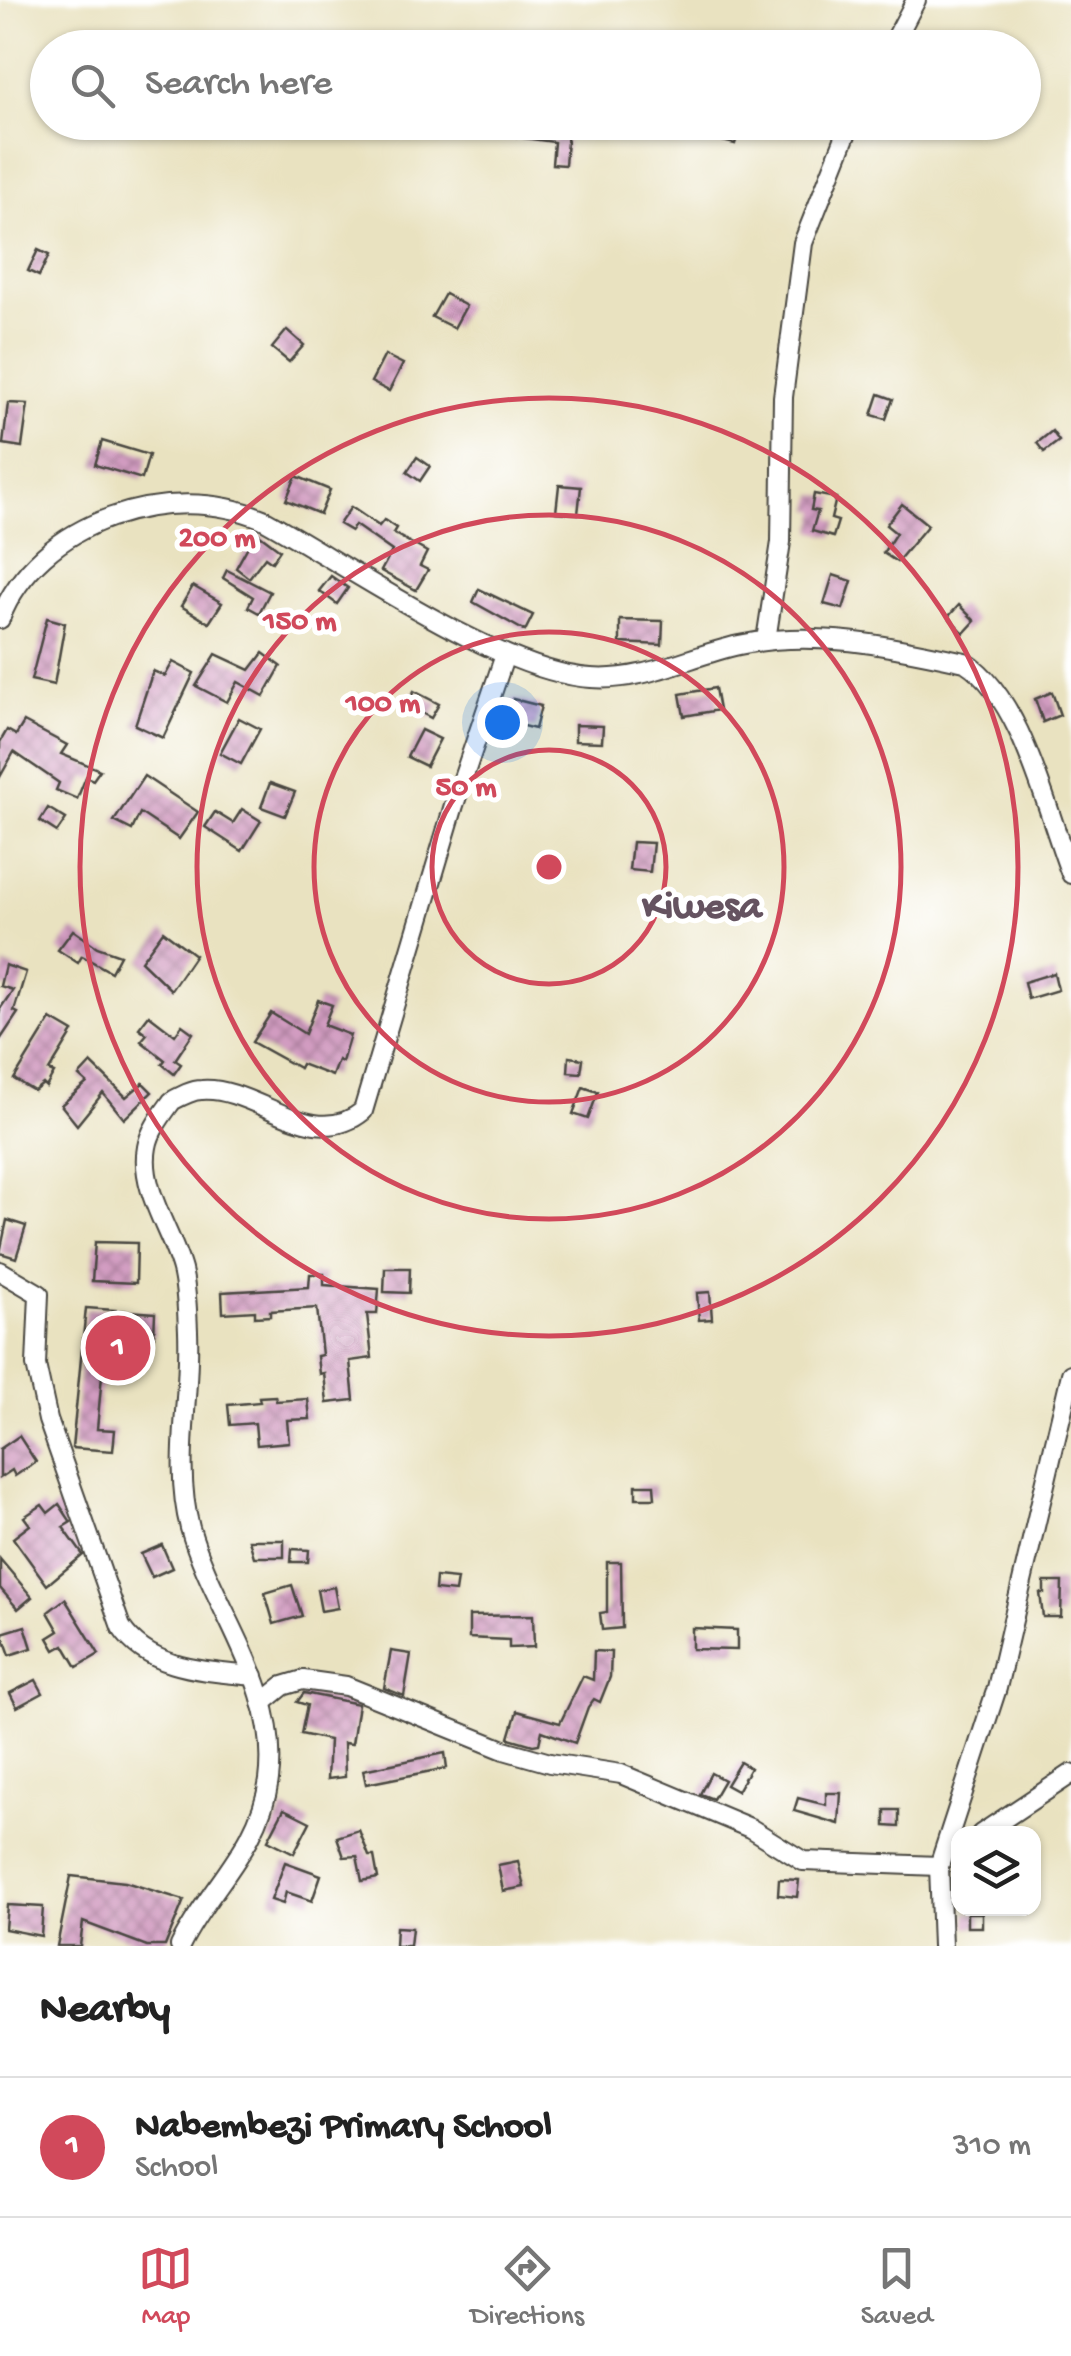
<!DOCTYPE html>
<html lang="en">
<head>
<meta charset="utf-8">
<style>
  :root { --surface:#fff; --page:#f6f6f6; --text:#222; --muted:#767676; --line:#e0e0e0; --accent:#d1495b }
  body { margin:0; font-family:"Gochi Hand",sans-serif; background:var(--page); color:var(--text) }
  .controls { position:absolute; right:30px; bottom:30px; display:grid; overflow:hidden; border-radius:20px; box-shadow:0 2px 8px #0004 }
  .controls button { width:90px; height:90px; display:grid; place-items:center; padding:0; border:0; border-bottom:2px solid var(--line); background:var(--surface); color:var(--text); font:50px sans-serif }
  .you { position:absolute; left:502px; top:722px; width:35px; height:35px; margin:-25px; border:8px solid #fff; border-radius:50%; background:#1a73e8; box-shadow:0 0 0 15px #1a73e833 }
  .badge { display:grid; place-items:center; width:65px; height:65px; border-radius:50%; background:var(--accent); color:#fff; font-size:32px; font-weight:700 }
  .pin { position:absolute; translate:-50% -50%; border:5px solid #fff; box-shadow:0 2px 10px #0006 }
  .list { margin:0; padding:0; list-style:none }
  h2 { display:flex; justify-content:space-between; align-items:center; height:130px; margin:0; padding:0 40px; font-size:42px }
  h2 small { font-size:32px; font-weight:400; color:var(--muted) }
  .list li { display:grid; grid-template-columns:65px 1fr auto; gap:30px; align-items:center; box-sizing:border-box; height:140px; padding:0 40px; border-top:2px solid var(--line) }
  .list b { display:block; font-size:38px; white-space:nowrap }
  .list p { margin:0; font-size:32px; white-space:nowrap; color:var(--muted) }
  .list em { font-size:32px; font-style:normal; color:var(--muted) }
  .icon { flex:none; width:55px; height:55px; fill:none; stroke:currentColor; stroke-width:2; stroke-linecap:round; stroke-linejoin:round }
  .map { position:relative; flex:none; width:1071px; height:1946px; overflow:hidden }
  .search { position:absolute; background:var(--surface); box-shadow:0 2px 8px #0004; left:30px; right:30px; top:30px; height:110px; display:flex; align-items:center; gap:25px; box-sizing:border-box; padding:0 35px; border-radius:55px; color:var(--muted); font-size:38px }
  .sheet { height:270px; background:var(--surface) }
  nav { display:flex; justify-content:space-around; align-items:center; box-sizing:border-box; height:140px; border-top:2px solid var(--line); background:var(--surface); font-size:28px; color:var(--muted) }
  nav a { display:grid; justify-items:center; gap:5px }
  nav .on { color:var(--accent) }
  .map>svg:first-child { display:block }
</style>
</head>
<body>
<div class="map">
<svg width="1071" height="1946" viewBox="0 0 1071 1946">
  <defs>
    <pattern id="building-cross-hatch" width="8" height="8" patternUnits="userSpaceOnUse" patternTransform="scale(2.5)"><rect width="8" height="8" fill="#d29cc1"/><path d="M0 0l8 8M0 8l8-8" fill="none" stroke="#ab7f9d"/></pattern>
  </defs>
  <rect width="100%" height="100%" fill="#fff"/>
  <filter id="ink" filterUnits="userSpaceOnUse"><feTurbulence type="fractalNoise" baseFrequency=".01" numOctaves="2"/><feDisplacementMap in="SourceGraphic" scale="20" xChannelSelector="R" yChannelSelector="G"/><feConvolveMatrix kernelMatrix="1 2 1 2 8 2 1 2 1" color-interpolation-filters="sRGB"/></filter>
  <filter id="wash" filterUnits="userSpaceOnUse"><feTurbulence type="fractalNoise" baseFrequency=".0048" numOctaves="4" result="noise"/><feDisplacementMap in="SourceGraphic" scale="40" xChannelSelector="R" yChannelSelector="G"/><feGaussianBlur stdDeviation="2.25" result="paint"/><feColorMatrix in="noise" values="0 0 0 0 0 0 0 0 0 0 0 0 0 0 0 0 0 1.4 0 .05"/><feComposite in="paint" operator="in"/></filter>
  <g filter="url(#wash)">
    <rect width="100%" height="100%" fill="#e9e2c0"/>
    <g id="blocks">
      <g fill="url(#building-cross-hatch)">
        <path d="M518,122L568,129L565,165L552,164L554,142L516,137Z"/>
        <path d="M724,122L740,127L735,144L719,140Z"/>
        <path d="M38,250L49,255L39,276L28,271Z"/>
        <path d="M445,294L466,306L454,328L432,317Z"/>
        <path d="M287,330L304,345L289,362L272,348Z"/>
        <path d="M385,355L403,364L389,391L371,382Z"/>
        <path d="M879,394L893,399L886,419L872,415Z"/>
        <path d="M8,403L28,404L22,447L3,444Z"/>
        <path d="M1052,431L1059,441L1044,452L1037,443Z"/>
        <path d="M102,441L149,455L142,479L95,465Z"/>
        <path d="M417,457L430,466L420,481L407,472Z"/>
        <path d="M296,476L330,490L320,514L286,500Z"/>
        <path d="M559,485L581,487L578,514L556,512Z"/>
        <path d="M814,494L836,498L831,519L838,521L833,537L812,531L818,511L811,510Z"/>
        <path d="M902,504L928,525L897,562L883,553L896,533L886,525Z"/>
        <path d="M351,507L379,526L384,520L396,528L393,533L427,552L420,566L428,570L416,590L381,571L392,551L355,525L351,531L339,524Z"/>
        <path d="M256,532L280,550L272,562L265,557L249,578L236,568Z"/>
        <path d="M227,570L270,592L259,613L248,607L253,597L223,578Z"/>
        <path d="M833,575L852,581L843,609L824,604Z"/>
        <path d="M331,576L348,588L337,604L319,591Z"/>
        <path d="M193,586L222,603L209,623L181,606Z"/>
        <path d="M479,589L533,615L525,631L473,602Z"/>
        <path d="M959,605L975,621L964,633L948,617Z"/>
        <path d="M47,618L65,623L54,685L31,680Z"/>
        <path d="M620,620L663,621L662,645L620,643Z"/>
        <path d="M263,653L281,666L264,696L238,682L227,702L196,686L216,654L250,670Z"/>
        <path d="M173,662L194,673L163,738L135,725L153,671L165,676Z"/>
        <path d="M715,688L719,710L684,716L680,694Z"/>
        <path d="M414,691L439,704L431,718L407,705Z"/>
        <path d="M1052,692L1060,715L1043,722L1035,699Z"/>
        <path d="M513,699L541,706L535,729L507,722Z"/>
        <path d="M239,718L260,729L241,764L220,753Z"/>
        <path d="M24,722L67,745L61,754L100,770L93,780L86,777L77,799L56,790L59,783L14,752L0,777V742L7,730L16,735Z"/>
        <path d="M575,725L603,726L602,742L575,741Z"/>
        <path d="M421,730L440,739L426,766L407,757Z"/>
        <path d="M144,776L198,812L179,839L140,813L132,830L114,821Z"/>
        <path d="M270,783L295,792L285,816L261,807Z"/>
        <path d="M48,808L66,819L57,832L40,821Z"/>
        <path d="M242,809L261,821L242,851L205,827L215,812L233,823Z"/>
        <path d="M632,842L653,843L650,872L629,870Z"/>
        <path d="M73,930L97,947L120,955L111,972L82,956L78,963L58,950Z"/>
        <path d="M163,931L195,955L171,990L141,961Z"/>
        <path d="M5,965L26,972L14,1011L18,1013L0,1040V1009L13,990L0,986Z"/>
        <path d="M1054,973L1058,990L1028,999L1024,982Z"/>
        <path d="M318,1000L332,1005L324,1025L350,1035L342,1062L338,1060L332,1076L301,1064L299,1068L252,1042L271,1013L305,1034Z"/>
        <path d="M149,1015L175,1035L182,1025L193,1033L175,1060L181,1064L174,1074L162,1064L165,1060L141,1041L147,1034L139,1028Z"/>
        <path d="M51,1019L73,1032L49,1071L54,1073L46,1087L43,1084L34,1091L14,1079Z"/>
        <path d="M569,1057L583,1059L581,1073L568,1072Z"/>
        <path d="M91,1063L126,1097L143,1083L152,1092L124,1119L103,1093L77,1125L61,1105L87,1083L79,1076Z"/>
        <path d="M583,1087L598,1092L588,1119L573,1114Z"/>
        <path d="M7,1220L26,1226L16,1258L0,1253Z"/>
        <path d="M95,1242L137,1243L136,1283L92,1281Z"/>
        <path d="M385,1268H410L409,1293L384,1292Z"/>
        <path d="M310,1274H324V1285L379,1289L377,1314H367L372,1358L350,1361L354,1400L327,1403L324,1373L319,1374L317,1356L322,1355L317,1308L270,1311V1316L255,1317V1311L223,1313L222,1292L309,1287Z"/>
        <path d="M710,1292L712,1319L699,1320L697,1293Z"/>
        <path d="M86,1308L155,1313L154,1336L106,1332L97,1429L115,1430L113,1451L72,1448Z"/>
        <path d="M275,1396L276,1401L308,1399L310,1419L287,1420L289,1442L257,1445L255,1423L230,1425L228,1405L260,1402L259,1397Z"/>
        <path d="M19,1436L36,1462L15,1476L12,1470L0,1478V1449Z"/>
        <path d="M636,1485H654L655,1498H636Z"/>
        <path d="M59,1504L71,1522L63,1527L83,1555L47,1585L13,1538L30,1525L24,1517L42,1505L48,1513Z"/>
        <path d="M249,1540H284V1557H254Z"/>
        <path d="M162,1545L172,1568L152,1577L141,1554Z"/>
        <path d="M292,1549L309,1550L308,1562H291Z"/>
        <path d="M0,1559L32,1597L18,1609L0,1588Z"/>
        <path d="M607,1562H621L622,1628L602,1630L600,1613L607,1612Z"/>
        <path d="M436,1577L457,1579L455,1592L435,1590Z"/>
        <path d="M1044,1582H1062L1061,1617H1043L1040,1593H1044Z"/>
        <path d="M292,1585L302,1616L274,1624L265,1593Z"/>
        <path d="M334,1587L338,1608L321,1611L317,1590Z"/>
        <path d="M65,1599L99,1654L77,1667L64,1645L55,1650L48,1638L59,1631L48,1612Z"/>
        <path d="M533,1615L534,1647L509,1648V1640L469,1638V1616Z"/>
        <path d="M25,1626L32,1648L10,1655L2,1633Z"/>
        <path d="M692,1628L737,1630V1650L692,1649Z"/>
        <path d="M391,1651L411,1654L404,1696L384,1688Z"/>
        <path d="M594,1651L611,1652L610,1677L600,1702L594,1699L588,1707L575,1743L542,1731L539,1744L533,1745L509,1738L517,1711L560,1723L583,1676L593,1680Z"/>
        <path d="M36,1680L43,1693L17,1707L10,1693Z"/>
        <path d="M304,1693L358,1704L352,1744L344,1743L345,1777L327,1779L329,1740L301,1734L307,1705L297,1702Z"/>
        <path d="M445,1753L447,1768L366,1784L363,1770Z"/>
        <path d="M740,1762L750,1768L737,1791L726,1785Z"/>
        <path d="M711,1773L724,1780L713,1799L700,1794Z"/>
        <path d="M826,1793H841L839,1824L794,1811L798,1798L826,1805Z"/>
        <path d="M284,1809L310,1822L294,1853L268,1840Z"/>
        <path d="M885,1810H899V1827L885,1826Z"/>
        <path d="M359,1830L369,1856H374L378,1878L362,1881L357,1856L344,1857L337,1837Z"/>
        <path d="M518,1861L524,1887L503,1891L498,1865Z"/>
        <path d="M285,1862L321,1875L312,1901L286,1892L283,1904L271,1900Z"/>
        <path d="M71,1876L125,1882L184,1900L165,1946H147L83,1922L80,1946H57Z"/>
        <path d="M779,1879L799,1880L797,1897L778,1895Z"/>
        <path d="M7,1905L43,1907L41,1936L5,1929Z"/>
        <rect x="967" y="1913" width="15" height="14"/>
        <path d="M396,1927L412,1928L410,1946H395Z"/>
      </g>
    </g>
  </g>
  <g filter="url(#ink)">
    <use href="#blocks" fill-opacity="0" stroke="#484641" stroke-width="2.5"/>
    <g fill="none" stroke-linecap="round" stroke-linejoin="round">
      <defs>
        <g id="minor">
          <path d="M891,48L916,0"/>
          <path d="M0,619C38,520 170,480 263,519C347,565 500,673 591,678C644,682 688,656 739,645C814,629 891,646 965,662C1022,697 1047,813 1071,874"/>
          <path d="M766,640L781,542L783,397L803,243L851,122"/>
          <path d="M0,1271L39,1294L36,1365L48,1420L121,1627C149,1670 206,1671 254,1676"/>
          <path d="M262,1703L283,1686L303,1680L346,1686L504,1750L550,1763L621,1774L750,1828L803,1861L939,1866"/>
          <path d="M981,1834L1071,1774"/>
          <path d="M180,1946C208,1888 260,1847 269,1780C281,1687 214,1612 190,1528C173,1465 191,1396 188,1331C187,1311 187,1290 182,1270C172,1232 139,1189 147,1147C150,1130 162,1115 172,1101C181,1096 192,1090 202,1090C255,1086 312,1153 363,1111L454,805L505,655"/>
          <path d="M942,1946L939,1866L997,1688L1071,1374"/>
        </g>
      </defs>
      <use href="#minor" stroke="#484641" stroke-width="22"/>
      <use href="#minor" stroke="#fff" stroke-width="18"/>
    </g>
  </g>
  <g fill="none" stroke="#d1495b" stroke-width="5">
    <circle cx="549" cy="867" r="117"/>
    <circle cx="549" cy="867" r="235"/>
    <circle cx="549" cy="867" r="352"/>
    <circle cx="549" cy="867" r="469"/>
  </g>
  <g text-anchor="middle" stroke-width="10" stroke-linejoin="round" paint-order="stroke">
    <g font-size="40" font-weight="bold" fill="#655360" stroke="#fff">
      <text x="702" y="916">Kiwesa</text>
    </g>
  </g>
  <circle cx="549" cy="867" r="15" fill="#d1495b" stroke="#fff" stroke-width="5"/>
  <g font-size="30" text-anchor="middle" font-weight="bold" fill="#d1495b" stroke="#fff" stroke-width="10" stroke-linejoin="round" paint-order="stroke">
    <text x="217" y="546">200 m</text>
    <text x="300" y="629">150 m</text>
    <text x="383" y="711">100 m</text>
    <text x="466" y="795">50 m</text>
  </g>
</svg>
<div class="controls">
<button><svg class="icon" aria-label="layers" viewBox="0 0 24 24"><path d="M12 4l9 5-9 5-9-5zM3 14l9 5 9-5"/></svg></button>
</div>
<div class="you"></div>
<div class="pin badge" style="left:118px;top:1348px">1</div>
<div class="search"><svg class="icon" aria-label="search" viewBox="0 0 24 24"><circle cx="10" cy="10" r="6"/><path d="M15 15l6 6"/></svg>Search here</div>
</div>
<section class="sheet">
<h2>Nearby<small></small></h2>
<ul class="list">
<li><span class="badge">1</span><div><b>Nabembezi Primary School</b><p>School</p></div><em>310 m</em></li>
</ul>
</section>
<nav>
<a class="on"><svg class="icon" aria-label="map" viewBox="0 0 24 24"><path d="M3 6l6-2 6 2 6-2v14l-6 2-6-2-6 2zM9 4v14M15 6v14"/></svg>Map</a>
<a><svg class="icon" aria-label="directions" viewBox="0 0 24 24"><path d="M12 3l9 9-9 9-9-9zM9 14v-3h6M13 9l2 2-2 2"/></svg>Directions</a>
<a><svg class="icon" aria-label="saved" viewBox="0 0 24 24"><path d="M7 4h10v16l-5-4-5 4z"/></svg>Saved</a>
</nav>
</body>
</html>
